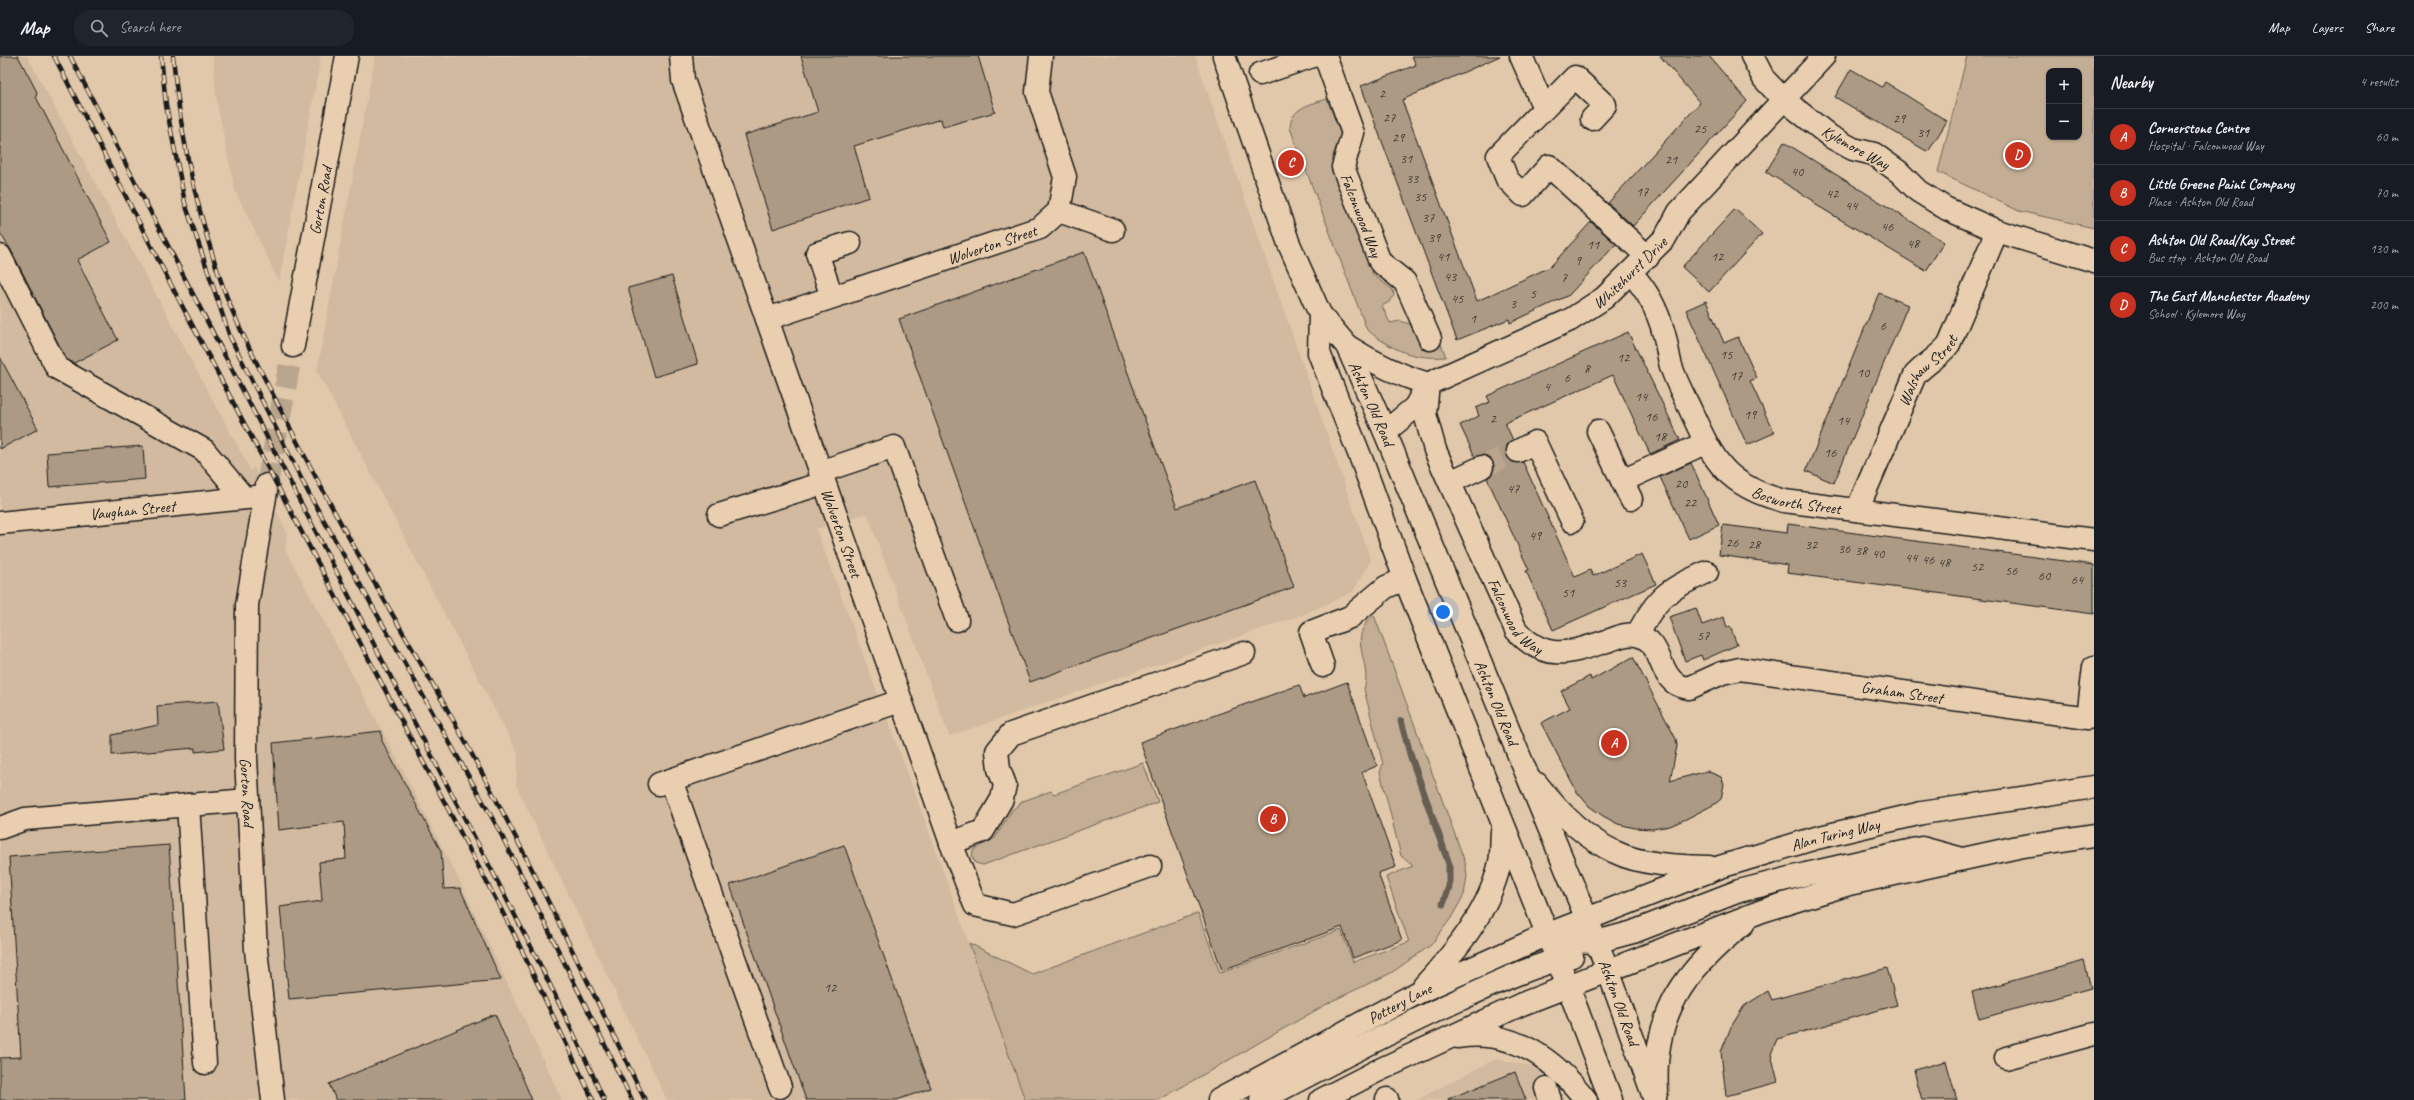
<!DOCTYPE html>
<html lang="en">
<head>
<meta charset="utf-8">
<style>
  :root { --surface:#171b24; --page:#20242c; --text:#f1f3f6; --muted:#9ea1a6; --line:#363941; --accent:#c8321e }
  body { margin:0; font-family:Caveat,sans-serif; background:var(--page); color:var(--text) }
  .controls { position:absolute; right:12px; top:12px; display:grid; overflow:hidden; border-radius:8px; box-shadow:0 1px 3px #0004 }
  .controls button { width:36px; height:36px; display:grid; place-items:center; padding:0; border:0; border-bottom:1px solid var(--line); background:var(--surface); color:var(--text); font:20px sans-serif }
  .you { position:absolute; left:1443px; top:556px; width:14px; height:14px; margin:-10px; border:3px solid #fff; border-radius:50%; background:#1a73e8; box-shadow:0 0 0 6px #1a73e833 }
  .badge { display:grid; place-items:center; width:26px; height:26px; border-radius:50%; background:var(--accent); color:#fff; font-size:13px; font-weight:700 }
  .pin { position:absolute; translate:-50% -50%; border:2px solid #fff; box-shadow:0 1px 4px #0006 }
  .list { margin:0; padding:0; list-style:none }
  h2 { display:flex; justify-content:space-between; align-items:center; height:52px; margin:0; padding:0 16px; font-size:17px }
  h2 small { font-size:13px; font-weight:400; color:var(--muted) }
  .list li { display:grid; grid-template-columns:26px 1fr auto; gap:12px; align-items:center; box-sizing:border-box; height:56px; padding:0 16px; border-top:1px solid var(--line) }
  .list b { display:block; font-size:15px; white-space:nowrap }
  .list p { margin:0; font-size:13px; white-space:nowrap; color:var(--muted) }
  .list em { font-size:13px; font-style:normal; color:var(--muted) }
  .icon { flex:none; width:22px; height:22px; fill:none; stroke:currentColor; stroke-width:2; stroke-linecap:round; stroke-linejoin:round }
  .map { position:relative; flex:none; width:2094px; height:1044px; overflow:hidden }
  header { display:flex; align-items:center; gap:24px; box-sizing:border-box; height:56px; padding:0 20px; background:var(--surface); border-bottom:1px solid var(--line) }
  header strong { font-size:19px }
  nav { display:flex; gap:22px; margin-inline-start:auto; font-size:14px }
  .search { width:280px; height:36px; background:var(--page); display:flex; align-items:center; gap:10px; box-sizing:border-box; padding:0 14px; border-radius:16px; color:var(--muted); font-size:15px }
  main { display:flex }
  aside { flex:1; background:var(--surface) }
  .map>svg:first-child { display:block }
</style>
</head>
<body>
<header>
<strong>Map</strong>
<div class="search"><svg class="icon" aria-label="search" viewBox="0 0 24 24"><circle cx="10" cy="10" r="6"/><path d="M15 15l6 6"/></svg>Search here</div>
<nav><a>Map</a><a>Layers</a><a>Share</a></nav>
</header>
<main>
<div class="map">
<svg width="2094" height="1044" viewBox="0 0 2094 1044">
  <rect width="100%" height="100%" fill="#e1c8aa"/>
  <filter id="ink" filterUnits="userSpaceOnUse"><feTurbulence type="fractalNoise" baseFrequency=".025" numOctaves="2"/><feDisplacementMap in="SourceGraphic" scale="8" xChannelSelector="R" yChannelSelector="G"/><feConvolveMatrix kernelMatrix="1 2 1 2 8 2 1 2 1" color-interpolation-filters="sRGB"/></filter>
  <g filter="url(#ink)">
    <g fill="#d1ba9f">
      <path d="M0,0H27L251,415L253,410L287,476L285,493L383,676L458,822L562,1044H0Z"/>
      <path d="M213,0H321L279,226L235,134L217,47Z"/>
      <path d="M375,0H1195L1371,504L1353,536L1302,559L949,680L867,457L816,473L919,748L1025,1044H667L516,729L518,698L317,315Z"/>
      <path d="M1495,1003L1539,1012L1561,1044H1417Z"/>
    </g>
    <g fill="#c3ae95" stroke="#706558" fill-rule="evenodd">
      <path d="M1967,0H2094V172L2019,155L1938,116ZM2049,15H2079V81H2049Z"/>
      <path d="M1327,43L1341,79L1333,99L1334,115L1373,219L1393,234L1394,240L1389,246L1382,250L1390,267L1400,265L1410,268L1425,295L1441,288L1446,301C1411,303 1395,295 1367,274L1290,72C1290,52 1311,48 1327,43Z"/>
      <path d="M1374,559L1465,806L1467,820L1464,839L1451,862L1431,889L1391,917L1332,945L1159,1044H1025L969,887L1032,918L1198,857L1220,917L1341,874L1353,906L1409,886L1386,821L1413,810L1401,800L1380,716L1383,708L1364,633C1373,607 1345,582 1374,559Z"/>
      <path d="M1143,707L1158,746L983,809L975,807L972,800L973,794L995,782L1012,754L1023,745L1051,735L1054,738Z"/>
    </g>
    <g fill="none" stroke-linecap="round" stroke-linejoin="round">
      <path stroke="#665d52" stroke-width="7" d="M1401,665L1411,701L1449,808V831L1443,848"/>
    </g>
    <g fill="#ad9a84" stroke="#1c1c1c">
      <path d="M0,0H18L37,36L36,41L111,186L77,204L118,284L74,307L66,303L11,194L0,177Z"/>
      <path d="M801,0H978L995,56L943,71L941,63L854,90L869,141L773,173L744,79L818,56Z"/>
      <path d="M1412,0H1500L1402,44L1477,245L1550,211L1591,166L1616,188L1569,239L1510,267L1509,263L1457,284L1361,30L1416,9Z"/>
      <path d="M1660,0H1709L1747,45L1633,170L1608,147L1700,47Z"/>
      <path d="M1851,13L1882,31L1885,26L1947,65L1928,96L1835,41Z"/>
      <path d="M1784,86L1944,186L1926,215L1813,147L1814,145L1766,116Z"/>
      <path d="M1735,153L1762,178L1709,236L1682,211Z"/>
      <path d="M1084,196L1177,452L1255,424L1294,531L1030,626L899,263Z"/>
      <path d="M672,220L698,308L654,321L628,232Z"/>
      <path d="M1879,237L1908,249L1834,427L1806,415Z"/>
      <path d="M1706,245L1724,287L1738,281L1757,322L1750,325L1774,377L1747,389L1686,254Z"/>
      <path d="M1628,276L1680,384L1650,398L1613,319L1505,367L1513,384L1507,389V400L1512,406H1523L1575,521L1590,514L1593,520L1642,498L1656,528L1553,574L1526,515L1529,514L1487,422L1492,418L1493,406L1483,399L1475,401L1460,369L1479,360L1476,352L1490,346L1487,340Z"/>
      <path d="M0,301L38,373L0,393Z"/>
      <path d="M143,390L145,423L49,431L47,397Z"/>
      <path d="M1691,407L1719,469L1689,483L1660,421Z"/>
      <path d="M1788,468L2094,509V558L1787,517L1788,509L1719,499L1723,469L1787,477Z"/>
      <path d="M1696,552L1702,569L1724,561L1727,572L1730,570L1737,589L1703,604L1701,599L1685,605L1669,561Z"/>
      <path d="M1633,601L1676,683L1677,690L1670,725L1707,715L1721,721L1724,728L1721,743L1715,748L1686,763L1670,770L1653,773L1635,772L1618,768L1603,760L1589,750L1577,736L1541,667L1570,652L1561,635L1590,620L1591,624Z"/>
      <path d="M1347,626L1377,710L1362,716L1396,811L1378,817L1402,884L1353,902L1342,871L1222,914L1140,686L1299,629L1304,642Z"/>
      <path d="M218,645L224,693L195,696V692L112,699V679L158,669L157,650Z"/>
      <path d="M381,675L382,685L441,795L444,833L460,832L501,924L289,943L280,851L322,845L319,806L346,803L344,766L279,774L273,687Z"/>
      <path d="M169,789L186,1044H0V1002L21,1001L9,801Z"/>
      <path d="M844,789L931,1032L897,1044H806L730,829Z"/>
      <path d="M2084,905L2091,932L1979,963L1972,936Z"/>
      <path d="M1887,912L1897,949L1777,983L1771,998L1778,1026L1726,1040L1721,996L1731,971L1744,950L1768,935L1772,944Z"/>
      <path d="M495,958L532,1044H336L329,1028Z"/>
      <path d="M1946,1005L1957,1044H1922L1914,1014Z"/>
      <path d="M1515,1016L1526,1044H1448V1043Z"/>
    </g>
    <g fill="none" stroke-linecap="round" stroke-linejoin="round">
      <g stroke="#baa68e" stroke-width="22" stroke-dasharray="22 11" stroke-linecap="butt">
        <path d="M1482,411L1518,395"/>
        <path d="M267,429L293,290"/>
      </g>
      <defs>
        <g id="minor">
          <path id="s1" d="M681,0L683,24L951,787L983,775L1002,743L1005,729L999,713L997,695L1011,678L1244,597"/>
          <path id="s2" d="M1325,0L1353,77L1343,111L1380,206L1405,226L1430,283"/>
          <path d="M1521,0L1544,52"/>
          <path d="M1752,0L1764,23L1783,43L1831,81L1853,93L1874,98L1899,116L1918,135L1947,153L1997,175L2094,205"/>
          <path d="M1260,18L1313,0"/>
          <path d="M1592,63L1605,49L1575,21L1498,100L1507,123L1523,139L1549,110L1648,201"/>
          <path d="M1059,155L1113,174"/>
          <path d="M0,200L57,312L204,394L244,442"/>
          <path id="s3" d="M1631,217C1647,234 1658,255 1664,278C1667,288 1668,300 1671,310C1676,326 1684,340 1691,355C1714,406 1727,430 1784,445L2094,484"/>
          <path d="M832,241L817,197L850,187"/>
          <path id="s4" d="M767,263L1040,172L1059,155L1065,121L1037,36L1041,0"/>
          <path id="s5" d="M293,290L347,0"/>
          <path d="M1347,290C1374,307 1398,319 1428,328"/>
          <path id="s6" d="M1428,328L1425,358L1435,394L1516,574C1546,608 1572,596 1610,584C1619,581 1627,577 1636,579C1662,584 1657,614 1675,627C1678,630 1685,631 1689,632L1722,617L1740,613L2088,662L2094,611"/>
          <path d="M1598,375L1631,443"/>
          <path id="s7" d="M1385,376L1415,351L1428,328L1570,264L1604,242L1665,182L1679,156L1824,0"/>
          <path d="M1518,395L1535,386L1572,465"/>
          <path d="M820,416L894,391L957,564"/>
          <path d="M1622,425L1705,387"/>
          <path d="M1450,426L1482,411"/>
          <path id="s8" d="M267,429L247,549L246,702L256,894L273,1044"/>
          <path id="s9" d="M1857,454L1915,319C1926,307 1939,301 1949,288L1997,175"/>
          <path d="M719,459L824,427"/>
          <path id="s10" d="M0,467L256,441"/>
          <path d="M1637,579C1658,539 1668,534 1707,516"/>
          <path d="M1323,610L1311,576L1350,561L1386,531L1405,523"/>
          <path d="M671,724L780,1031"/>
          <path d="M659,728L900,645"/>
          <path d="M188,749L205,1007"/>
          <path d="M0,772L25,763L248,744"/>
          <path d="M951,787L975,849L1013,858L1150,810"/>
          <path d="M2006,1002L2094,978"/>
          <path d="M1546,1032L1550,1044"/>
          <path d="M1387,1043V1044"/>
        </g>
        <g id="highway">
          <path id="s11" d="M1224,0L1289,188L1320,258L1347,290L1385,376L1608,914L1655,1044"/>
          <path d="M1320,258L1319,297L1362,405L1405,523L1568,930L1611,1044"/>
          <path d="M1537,728C1557,754 1585,782 1615,796C1641,809 1680,810 1709,811"/>
          <path d="M1546,879L1566,885L1596,886L1633,876L1739,835L1806,818L1922,792L1959,802"/>
          <path d="M1424,930C1456,895 1490,854 1500,806C1502,797 1501,786 1502,776"/>
          <path d="M1458,981C1512,972 1555,1004 1586,1044"/>
          <path d="M1657,1035C1652,958 1685,914 1743,868"/>
          <path id="s12" d="M1219,1044L1417,937L1546,879L1720,811L1816,782L1922,757L2094,731"/>
          <path d="M1261,1044C1323,1011 1386,978 1450,948C1489,930 1530,910 1572,900"/>
          <path d="M1321,1044L1377,1015L1522,948L1762,855L1849,828L2018,791L2094,779"/>
        </g>
      </defs>
      <use href="#minor" stroke="#1c1c1c" stroke-width="25"/>
      <use href="#highway" stroke="#1c1c1c" stroke-width="25"/>
      <use href="#minor" stroke="#e9cfb0" stroke-width="22"/>
      <use href="#highway" stroke="#e9cfb0" stroke-width="22"/>
      <defs>
        <g id="rail">
          <path d="M54,0L169,225L513,876L593,1044"/>
          <path d="M70,0C183,220 297,440 411,660C477,787 546,913 604,1044"/>
          <path d="M161,0L166,49L185,147L230,281L309,438L499,774L632,1044"/>
          <path d="M173,0C180,80 197,156 223,231C239,275 264,321 285,362C334,459 389,552 443,646C516,775 580,910 645,1044"/>
        </g>
      </defs>
      <use href="#rail" stroke="#1c1c1c" stroke-width="4.5"/>
      <use href="#rail" stroke="#e9cfb0" stroke-width="3" stroke-dasharray="9" stroke-linecap="butt"/>
    </g>
  </g>
  <g text-anchor="middle" stroke-width="3.5" stroke-linejoin="round" paint-order="stroke">
    <g font-size="14" fill="#403c36">
      <text x="1382" y="42">2</text>
      <text x="1389" y="66">27</text>
      <text x="1899" y="67">29</text>
      <text x="1700" y="77">25</text>
      <text x="1923" y="81">31</text>
      <text x="1398" y="86">29</text>
      <text x="1406" y="107">31</text>
      <text x="1671" y="108">21</text>
      <text x="1797" y="120">40</text>
      <text x="1412" y="127">33</text>
      <text x="1642" y="140">17</text>
      <text x="1832" y="142">42</text>
      <text x="1420" y="145">35</text>
      <text x="1851" y="154">44</text>
      <text x="1428" y="166">37</text>
      <text x="1887" y="175">46</text>
      <text x="1434" y="186">39</text>
      <text x="1913" y="192">48</text>
      <text x="1593" y="193">11</text>
      <text x="1443" y="205">41</text>
      <text x="1717" y="205">12</text>
      <text x="1578" y="209">9</text>
      <text x="1450" y="225">43</text>
      <text x="1564" y="226">7</text>
      <text x="1533" y="242">5</text>
      <text x="1457" y="247">45</text>
      <text x="1513" y="252">3</text>
      <text x="1473" y="267">1</text>
      <text x="1883" y="274">6</text>
      <text x="1726" y="303">15</text>
      <text x="1623" y="306">12</text>
      <text x="1587" y="317">8</text>
      <text x="1863" y="321">10</text>
      <text x="1736" y="324">17</text>
      <text x="1567" y="326">6</text>
      <text x="1547" y="335">4</text>
      <text x="1641" y="345">14</text>
      <text x="1750" y="363">19</text>
      <text x="1651" y="365">16</text>
      <text x="1493" y="367">2</text>
      <text x="1843" y="369">14</text>
      <text x="1660" y="385">18</text>
      <text x="1830" y="401">16</text>
      <text x="1681" y="432">20</text>
      <text x="1513" y="437">47</text>
      <text x="1690" y="451">22</text>
      <text x="1535" y="484">49</text>
      <text x="1732" y="491">26</text>
      <text x="1754" y="493">28</text>
      <text x="1811" y="493">32</text>
      <text x="1844" y="497">36</text>
      <text x="1861" y="499">38</text>
      <text x="1878" y="502">40</text>
      <text x="1911" y="506">44</text>
      <text x="1928" y="508">46</text>
      <text x="1944" y="511">48</text>
      <text x="1977" y="515">52</text>
      <text x="2011" y="519">56</text>
      <text x="2044" y="524">60</text>
      <text x="2077" y="528">64</text>
      <text x="1620" y="531">53</text>
      <text x="1568" y="541">51</text>
      <text x="1703" y="584">57</text>
      <text x="830" y="936">12</text>
    </g>
    <g font-size="16" fill="#1c1c1c" stroke="#e9cfb0">
      <text transform="translate(1856 91) rotate(29)" y="6">Kylemore Way</text>
      <text dy="6" stroke="none"><textPath href="#s5" startOffset="148">Gorton Road</textPath></text>
      <text dy="6" stroke="none"><textPath href="#s2" startOffset="169">Falconwood Way</textPath></text>
      <text dy="6" stroke="none"><textPath href="#s4" startOffset="237">Wolverton Street</textPath></text>
      <text dy="6" stroke="none"><textPath href="#s7" startOffset="298">Whitehurst Drive</textPath></text>
      <text dy="6" stroke="none"><textPath href="#s9" startOffset="158">Walshaw Street</textPath></text>
      <text dy="6" stroke="none"><textPath href="#s11" startOffset="380">Ashton Old Road</textPath></text>
      <text dy="6" stroke="none"><textPath href="#s3" startOffset="300">Bosworth Street</textPath></text>
      <text dy="6" stroke="none"><textPath href="#s10" startOffset="133">Vaughan Street</textPath></text>
      <text dy="6" stroke="none"><textPath href="#s1" startOffset="504">Wolverton Street</textPath></text>
      <text dy="6" stroke="none"><textPath href="#s6" startOffset="253">Falconwood Way</textPath></text>
      <text dy="6" stroke="none"><textPath href="#s6" startOffset="692">Graham Street</textPath></text>
      <text dy="6" stroke="none"><textPath href="#s11" startOffset="704">Ashton Old Road</textPath></text>
      <text dy="6" stroke="none"><textPath href="#s8" startOffset="309">Gorton Road</textPath></text>
      <text dy="6" stroke="none"><textPath href="#s12" startOffset="673">Alan Turing Way</textPath></text>
      <text dy="6" stroke="none"><textPath href="#s11" startOffset="1028">Ashton Old Road</textPath></text>
      <text dy="6" stroke="none"><textPath href="#s12" startOffset="205">Pottery Lane</textPath></text>
    </g>
  </g>
</svg>
<div class="controls">
<button>+</button>
<button>−</button>
</div>
<div class="you"></div>
<div class="pin badge" style="left:1614px;top:687px">A</div>
<div class="pin badge" style="left:1273px;top:763px">B</div>
<div class="pin badge" style="left:1291px;top:107px">C</div>
<div class="pin badge" style="left:2018px;top:99px">D</div>
</div>
<aside>
<h2>Nearby<small>4 results</small></h2>
<ul class="list">
<li><span class="badge">A</span><div><b>Cornerstone Centre</b><p>Hospital · Falconwood Way</p></div><em>60 m</em></li>
<li><span class="badge">B</span><div><b>Little Greene Paint Company</b><p>Place · Ashton Old Road</p></div><em>70 m</em></li>
<li><span class="badge">C</span><div><b>Ashton Old Road/Kay Street</b><p>Bus stop · Ashton Old Road</p></div><em>130 m</em></li>
<li><span class="badge">D</span><div><b>The East Manchester Academy</b><p>School · Kylemore Way</p></div><em>200 m</em></li>
</ul>
</aside>
</main>
</body>
</html>
